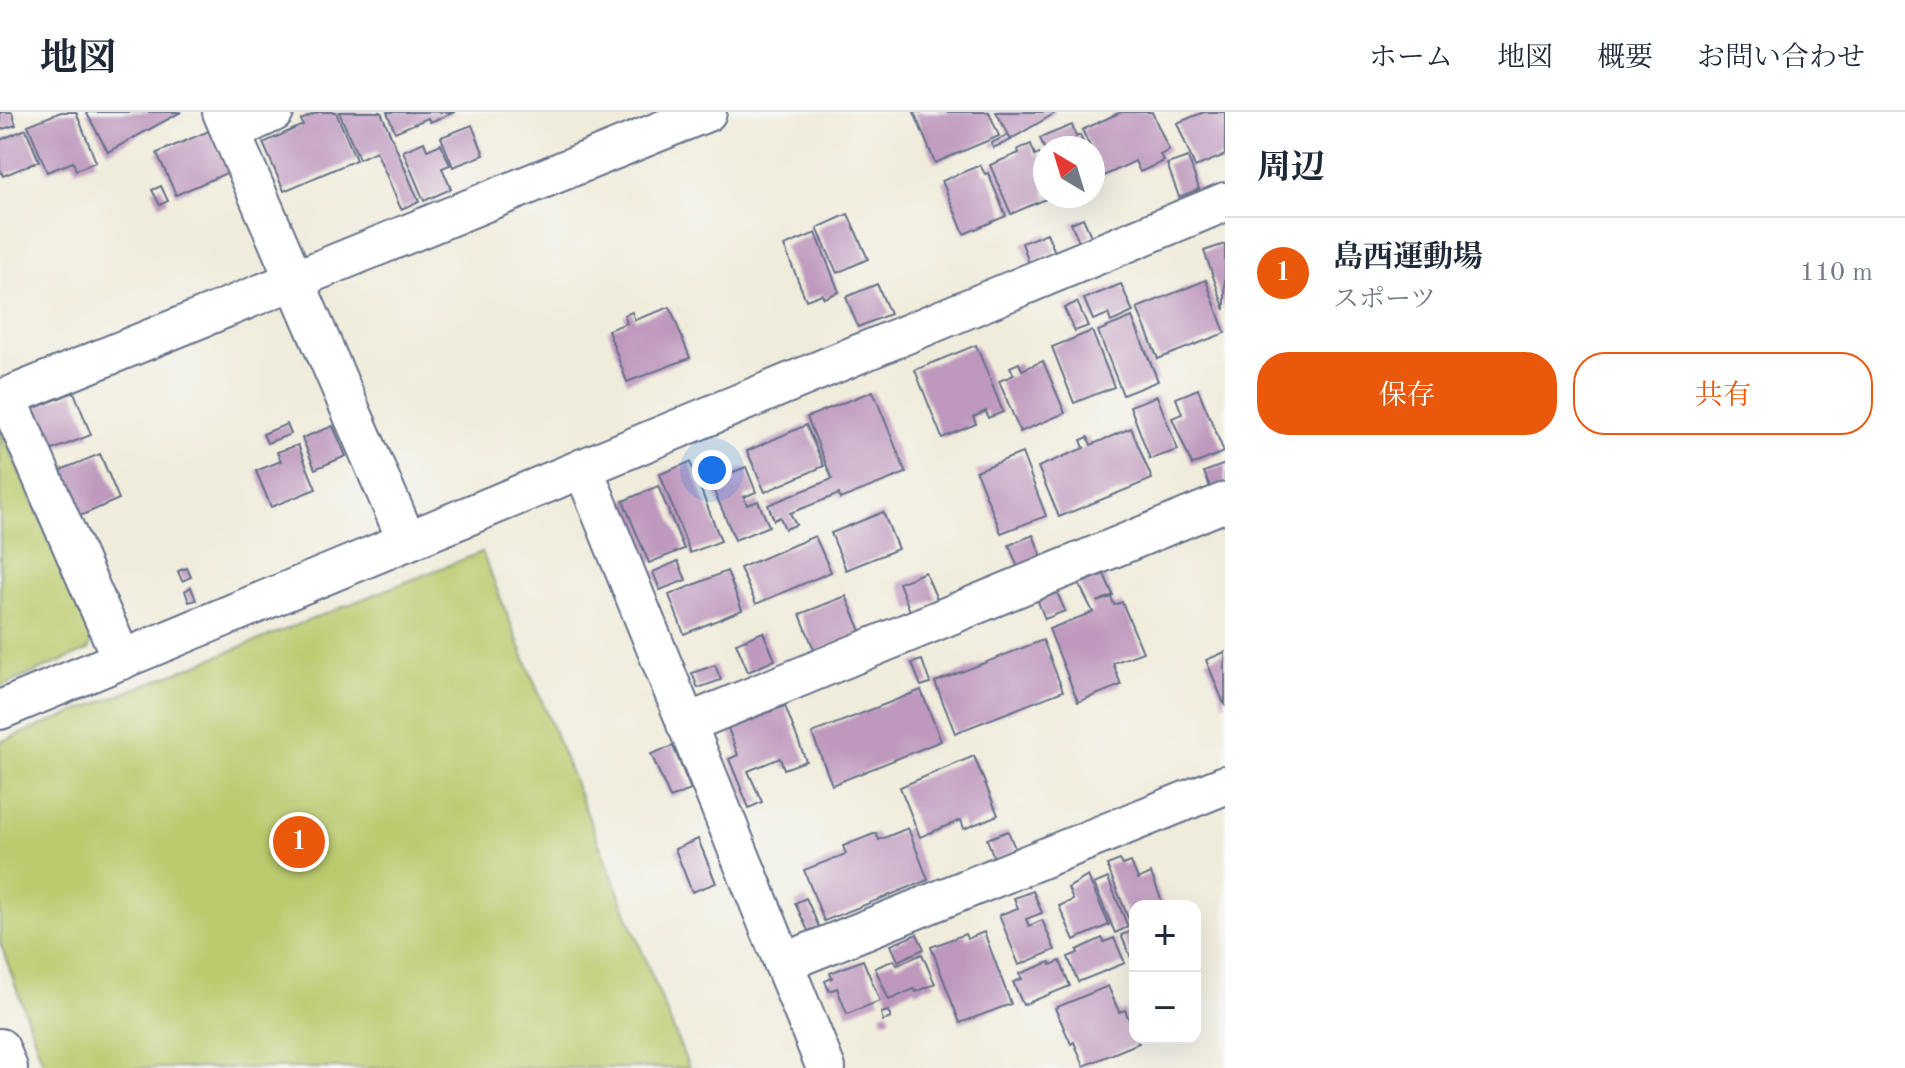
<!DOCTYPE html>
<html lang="ja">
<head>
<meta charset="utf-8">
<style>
  :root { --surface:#fff; --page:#f6f6f7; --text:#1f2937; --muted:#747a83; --line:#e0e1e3; --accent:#ea580c }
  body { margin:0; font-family:"Old Standard TT","Noto Serif JP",serif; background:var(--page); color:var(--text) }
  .controls { position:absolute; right:24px; bottom:24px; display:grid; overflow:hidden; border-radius:16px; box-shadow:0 8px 32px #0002 }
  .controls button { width:72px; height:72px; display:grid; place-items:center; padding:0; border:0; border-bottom:2px solid var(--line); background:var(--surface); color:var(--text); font:40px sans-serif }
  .compass { position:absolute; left:1033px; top:24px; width:72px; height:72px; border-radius:50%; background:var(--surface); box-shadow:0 8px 32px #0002; rotate:322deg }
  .you { position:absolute; left:712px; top:358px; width:28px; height:28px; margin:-20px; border:6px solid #fff; border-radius:50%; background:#1a73e8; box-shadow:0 0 0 12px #1a73e833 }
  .badge { display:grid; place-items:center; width:52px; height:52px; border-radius:50%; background:var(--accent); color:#fff; font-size:26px; font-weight:700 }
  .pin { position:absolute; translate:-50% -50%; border:4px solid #fff; box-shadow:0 2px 8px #0006 }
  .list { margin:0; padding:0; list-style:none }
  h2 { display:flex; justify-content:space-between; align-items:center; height:104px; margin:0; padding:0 32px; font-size:34px }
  h2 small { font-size:26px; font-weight:400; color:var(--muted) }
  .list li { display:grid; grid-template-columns:52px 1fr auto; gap:24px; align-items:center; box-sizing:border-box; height:112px; padding:0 32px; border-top:2px solid var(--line) }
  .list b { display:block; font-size:30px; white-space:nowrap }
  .list p { margin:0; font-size:26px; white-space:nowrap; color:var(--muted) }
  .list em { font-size:26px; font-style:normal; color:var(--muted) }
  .actions { display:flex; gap:16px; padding:24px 32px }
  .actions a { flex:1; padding:18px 0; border:2px solid var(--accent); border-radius:32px; text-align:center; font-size:28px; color:var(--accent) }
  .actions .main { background:var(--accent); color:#fff }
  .map { position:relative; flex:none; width:1225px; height:956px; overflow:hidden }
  header { display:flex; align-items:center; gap:48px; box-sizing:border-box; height:112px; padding:0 40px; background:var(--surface); border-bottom:2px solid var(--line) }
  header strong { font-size:38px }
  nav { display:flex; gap:44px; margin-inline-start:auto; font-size:28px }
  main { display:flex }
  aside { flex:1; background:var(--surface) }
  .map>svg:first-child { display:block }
</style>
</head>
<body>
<header>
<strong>地図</strong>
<nav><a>ホーム</a><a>地図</a><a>概要</a><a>お問い合わせ</a></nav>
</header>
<main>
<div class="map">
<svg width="1225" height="956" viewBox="0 0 1225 956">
  <rect width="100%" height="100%" fill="#f6f6f2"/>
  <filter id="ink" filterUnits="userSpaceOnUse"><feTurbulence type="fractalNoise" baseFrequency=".0125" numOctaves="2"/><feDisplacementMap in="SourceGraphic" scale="16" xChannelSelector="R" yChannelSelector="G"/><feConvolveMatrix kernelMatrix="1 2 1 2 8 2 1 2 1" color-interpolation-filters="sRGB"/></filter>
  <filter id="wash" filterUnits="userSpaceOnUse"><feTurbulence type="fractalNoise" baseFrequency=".006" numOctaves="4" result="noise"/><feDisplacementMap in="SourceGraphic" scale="32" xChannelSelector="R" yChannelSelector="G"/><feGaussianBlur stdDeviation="1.8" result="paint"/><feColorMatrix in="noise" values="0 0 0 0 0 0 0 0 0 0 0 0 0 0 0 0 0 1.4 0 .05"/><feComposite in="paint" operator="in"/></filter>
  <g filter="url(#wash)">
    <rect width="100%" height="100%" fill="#f0ecdb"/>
    <g fill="#bbcb6e" stroke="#6b7d66" stroke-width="2">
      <path d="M0,316L93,526L88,538L0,575Z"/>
      <path d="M482,440L689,956H45L0,830V630Z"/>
    </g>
    <g id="blocks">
      <g fill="#be98bd">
        <path d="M0,0H12L16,13L0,18Z"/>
        <path d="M61,0H76L96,50L76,58L73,50L47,60L28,13Z"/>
        <path d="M86,0H181L108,40Z"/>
        <path d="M318,0H336L356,48L284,79L263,31L303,13L301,8Z"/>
        <path d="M339,0H381L419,90L401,97L376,39L359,47Z"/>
        <path d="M387,0H455L430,10L428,6L395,20Z"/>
        <path d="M914,0H989L999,24L935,51Z"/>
        <path d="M996,0H1057L1011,27Z"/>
        <path d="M1121,0H1152L1169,38L1160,43L1164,49L1140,60L1135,49L1104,64L1082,18Z"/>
        <path d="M1204,0H1225V43L1195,55L1177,11Z"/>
        <path d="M472,13L484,43L453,55L441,25Z"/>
        <path d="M1072,13L1076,25L1080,23L1085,36H1044L1040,26Z"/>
        <path d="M26,17L39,49L3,64L0,57V28Z"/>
        <path d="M211,18L229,60L176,83L157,41Z"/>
        <path d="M1008,23L1011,28L993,36L991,31Z"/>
        <path d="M424,30L427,38L441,32L450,53L442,56L451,77L424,89L403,39Z"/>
        <path d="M1031,32L1035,43L1039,41L1045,55V84H1053L1011,102L990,53L1019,41L1018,37Z"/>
        <path d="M1188,45L1199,77L1179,85L1167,52Z"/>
        <path d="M980,53L985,62L988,61L1006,104L964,122L942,69Z"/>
        <path d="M161,74L168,89L160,93L152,78Z"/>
        <path d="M848,102L868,147L837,161L817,116Z"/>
        <path d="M1083,106L1091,124L1079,130L1071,111Z"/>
        <path d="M816,121L839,180L824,186L822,182L806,188L784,134Z"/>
        <path d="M1047,121L1055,140L1029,151L1022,131Z"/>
        <path d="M1225,132V198L1204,139Z"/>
        <path d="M1206,168L1225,221L1158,247L1137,196Z"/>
        <path d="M877,172L890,202L858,215L846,185Z"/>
        <path d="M1121,172L1133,200L1111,210L1108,202L1093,208L1084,187Z"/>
        <path d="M1077,190L1088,214L1075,219L1064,196Z"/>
        <path d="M670,195L690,246L627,270L608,218L627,211L624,203L632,200L635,208Z"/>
        <path d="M1132,205L1158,269L1123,283L1098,219Z"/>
        <path d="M1092,219L1114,275L1074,291L1052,235Z"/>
        <path d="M976,233L1003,300L988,306L986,299L973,305L976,312L942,326L915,258Z"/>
        <path d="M1043,249L1065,301L1020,320L999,269L1014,263L1010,255L1019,251L1022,258Z"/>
        <path d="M1198,277L1224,340L1192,353L1172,306L1182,302L1176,286Z"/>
        <path d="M873,279L906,361L840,387L839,382L790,401L796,413L785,417L780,405L774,408L768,393L832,367L807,305Z"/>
        <path d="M74,280L91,323L47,340L30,298Z"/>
        <path d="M1157,284L1178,338L1150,347L1130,294Z"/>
        <path d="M287,312L291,322L267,331L263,322Z"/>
        <path d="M806,313L824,354L765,380L747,339Z"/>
        <path d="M333,314L346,344L315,357L302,326Z"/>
        <path d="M1131,316L1152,367L1059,405L1038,355L1084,336L1081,328L1088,325L1091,333Z"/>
        <path d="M298,333L316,377L271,395L256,359L281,349L277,340Z"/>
        <path d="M1022,341L1046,404L1001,421L976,359Z"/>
        <path d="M100,342L119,387L78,405L58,359Z"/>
        <path d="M690,350L721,429L690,441L660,362Z"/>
        <path d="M1225,352V371L1211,377L1204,360Z"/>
        <path d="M746,355L756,380L744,385L747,393L758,389L769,414L735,428L710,369Z"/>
        <path d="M658,374L684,437L649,451L623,389Z"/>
        <path d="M883,400L898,437L846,458L831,421Z"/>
        <path d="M1033,423L1042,445L1018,456L1009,433Z"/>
        <path d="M815,424L831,460L756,492L740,456Z"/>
        <path d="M678,449L686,468L660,478L653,460Z"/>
        <path d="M187,456L191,465L182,469L178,459Z"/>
        <path d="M727,459L742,498L684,522L669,483Z"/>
        <path d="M925,460L937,487L910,499L899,471Z"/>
        <path d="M1104,462L1113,483L1097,490L1111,485L1114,493L1122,490L1143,540L1113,551L1121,573L1078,590L1049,517L1093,500L1079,472Z"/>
        <path d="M191,475L196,488L189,490L185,479Z"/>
        <path d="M1057,480L1065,499L1045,507L1037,487Z"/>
        <path d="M846,484L862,521L815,540L800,502Z"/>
        <path d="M763,520L775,548L748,560L736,531Z"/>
        <path d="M1043,528L1063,579L955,621L935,570Z"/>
        <path d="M1225,540V594L1206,548Z"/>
        <path d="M922,548L930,571L921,574L912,551Z"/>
        <path d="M715,553L721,568L698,576L692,561Z"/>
        <path d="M921,578L941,629L832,673L812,621Z"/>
        <path d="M785,594L806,649L784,657L780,646L748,659L762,690L749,696L729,647L738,643L728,616Z"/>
        <path d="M673,634L691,678L670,686L651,642Z"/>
        <path d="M974,644L998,703L964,717L961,708L920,725L900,675Z"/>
        <path d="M908,716L928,768L824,809L804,758L846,742L843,734L876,721L879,728Z"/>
        <path d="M1008,719L1016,739L995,748L987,727Z"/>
        <path d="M698,727L716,771L692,780L675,737Z"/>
        <path d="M1120,748L1123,753L1131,750L1138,767L1151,761L1163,792L1135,794V803L1128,806L1107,753Z"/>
        <path d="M1088,764L1109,813L1074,828L1059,794L1073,788L1068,776Z"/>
        <path d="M1108,766L1128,815L1115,821L1094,772Z"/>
        <path d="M1033,779L1042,801L1026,807L1029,814L1042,808L1055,838L1019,853L999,803L1018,796L1014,786Z"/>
        <path d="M806,786L819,815L808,819L795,791Z"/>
        <path d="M1135,818V849L1133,850L1121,823Z"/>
        <path d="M984,820L1011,892L960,911L931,835L965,822L967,827Z"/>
        <path d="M917,822L924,837L898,849L891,833Z"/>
        <path d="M1102,826L1104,830L1114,826L1125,851L1078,870L1068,845L1078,841L1077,838Z"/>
        <path d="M922,842L935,872L916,880L914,877L889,888L875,856L894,848L897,853Z"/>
        <path d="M863,848L880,889L847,902L837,876L829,879L825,869L832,866L830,861Z"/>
        <path d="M1060,849L1070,874L1023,893L1013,870L1022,867L1019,862L1050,850L1051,853Z"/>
        <path d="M1108,874L1119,900L1125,898L1139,931L1084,954L1074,930L1071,932L1055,896Z"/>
        <path d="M888,899L891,906L883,909L881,901Z"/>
      </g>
    </g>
  </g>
  <g filter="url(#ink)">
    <use href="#blocks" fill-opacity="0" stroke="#66718a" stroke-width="2"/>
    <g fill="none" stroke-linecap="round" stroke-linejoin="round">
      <defs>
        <g id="minor">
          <path d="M222,0L407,429"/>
          <path d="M231,20L274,0"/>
          <path d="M7,285L122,548"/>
          <path d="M0,288L707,0"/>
          <path d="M583,356L826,956"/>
          <path d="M0,598L1225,90"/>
          <path d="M686,612L1225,390"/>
          <path d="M783,851L1225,673"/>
          <path d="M0,936L8,956"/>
        </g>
      </defs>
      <use href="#minor" stroke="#66718a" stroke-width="42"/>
      <use href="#minor" stroke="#fff" stroke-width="38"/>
    </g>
  </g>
</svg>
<div class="controls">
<button>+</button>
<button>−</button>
</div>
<svg class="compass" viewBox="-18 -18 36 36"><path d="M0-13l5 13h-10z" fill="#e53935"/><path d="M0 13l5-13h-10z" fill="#747a83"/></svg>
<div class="you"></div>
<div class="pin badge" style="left:299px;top:730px">1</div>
</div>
<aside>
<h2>周辺<small></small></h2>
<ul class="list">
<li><span class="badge">1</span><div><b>島西運動場</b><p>スポーツ</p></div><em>110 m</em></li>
</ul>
<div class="actions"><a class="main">保存</a><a>共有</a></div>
</aside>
</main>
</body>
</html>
